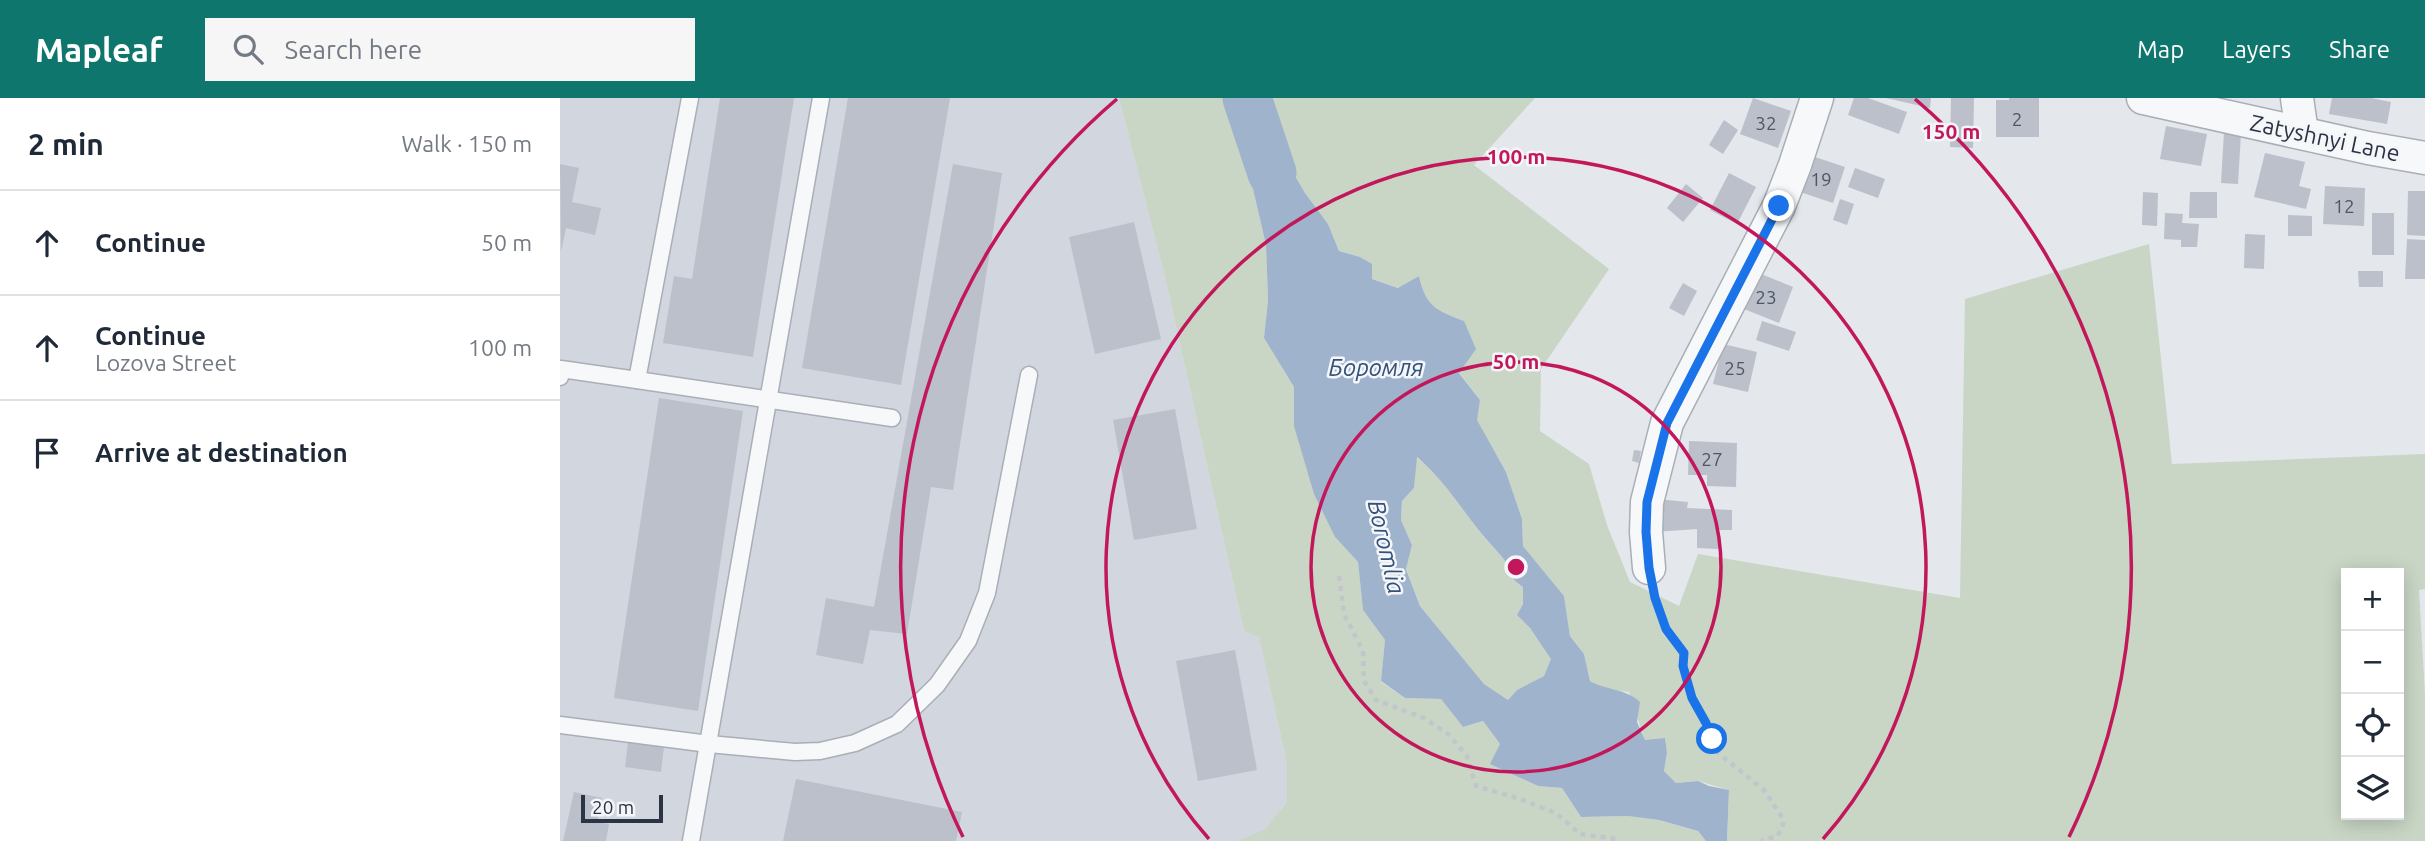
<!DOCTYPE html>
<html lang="en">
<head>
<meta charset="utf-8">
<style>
  :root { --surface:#fff; --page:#f6f6f7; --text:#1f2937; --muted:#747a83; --line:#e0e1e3; --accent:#0f766e }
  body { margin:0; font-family:Ubuntu,sans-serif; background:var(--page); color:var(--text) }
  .controls { position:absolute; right:21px; bottom:21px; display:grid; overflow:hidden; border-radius:0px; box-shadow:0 4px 18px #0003 }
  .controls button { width:63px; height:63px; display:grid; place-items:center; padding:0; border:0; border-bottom:2px solid var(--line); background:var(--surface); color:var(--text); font:35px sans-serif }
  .scale { position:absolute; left:21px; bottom:18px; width:82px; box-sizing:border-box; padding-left:7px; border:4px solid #2b3445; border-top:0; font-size:19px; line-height:24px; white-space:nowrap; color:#2b3445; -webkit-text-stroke:5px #f4f6f9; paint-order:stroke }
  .stop { position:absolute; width:21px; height:21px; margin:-16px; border:5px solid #1a73e8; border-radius:50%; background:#fff }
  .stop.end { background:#1a73e8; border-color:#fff; box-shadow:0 2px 7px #0008 }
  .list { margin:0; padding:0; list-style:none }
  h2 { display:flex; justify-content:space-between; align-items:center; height:91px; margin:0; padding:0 28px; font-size:30px }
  h2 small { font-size:23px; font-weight:400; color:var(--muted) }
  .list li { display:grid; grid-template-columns:46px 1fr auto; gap:21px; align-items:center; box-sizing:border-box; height:105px; padding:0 28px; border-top:2px solid var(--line) }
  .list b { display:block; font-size:26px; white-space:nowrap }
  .list p { margin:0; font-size:23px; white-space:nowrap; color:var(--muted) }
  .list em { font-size:23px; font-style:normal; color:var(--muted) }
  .icon { flex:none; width:38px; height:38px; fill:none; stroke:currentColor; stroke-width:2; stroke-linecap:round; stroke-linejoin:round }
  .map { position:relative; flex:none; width:1865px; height:743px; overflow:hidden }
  header { display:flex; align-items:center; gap:42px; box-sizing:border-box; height:98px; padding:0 35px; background:var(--accent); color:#fff }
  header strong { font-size:33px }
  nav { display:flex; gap:38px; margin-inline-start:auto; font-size:24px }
  .search { width:490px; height:63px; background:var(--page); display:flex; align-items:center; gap:18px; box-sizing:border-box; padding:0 24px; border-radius:0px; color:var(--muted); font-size:26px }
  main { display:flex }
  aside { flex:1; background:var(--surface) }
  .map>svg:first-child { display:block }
</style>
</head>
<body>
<header>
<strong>Mapleaf</strong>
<div class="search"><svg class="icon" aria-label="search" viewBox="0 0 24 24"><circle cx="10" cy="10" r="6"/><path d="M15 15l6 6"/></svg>Search here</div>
<nav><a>Map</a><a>Layers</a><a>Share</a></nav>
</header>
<main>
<aside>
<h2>2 min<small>Walk · 150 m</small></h2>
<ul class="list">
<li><svg class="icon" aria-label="ahead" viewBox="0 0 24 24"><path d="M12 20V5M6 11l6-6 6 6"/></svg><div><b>Continue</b></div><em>50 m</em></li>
<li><svg class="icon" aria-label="ahead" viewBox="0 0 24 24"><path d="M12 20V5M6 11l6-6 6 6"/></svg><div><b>Continue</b><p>Lozova Street</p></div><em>100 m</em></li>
<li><svg class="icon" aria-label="arrive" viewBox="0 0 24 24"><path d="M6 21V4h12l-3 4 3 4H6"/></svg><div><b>Arrive at destination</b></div></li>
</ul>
</aside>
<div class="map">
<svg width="1865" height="743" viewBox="0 0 1865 743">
  <rect width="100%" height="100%" fill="#e4e7ec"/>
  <path fill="#d2d6de" d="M0,0H559L605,179L684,533L699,538L727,666V704L705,731L677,743H0Z"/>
  <g fill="#c9d6c5" fill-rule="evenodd">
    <path d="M559,0H975L914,67L1049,171L981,271L980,333L1029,366L1047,427L1070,484L1119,508L1138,456L1400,500L1405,201L1589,146L1612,366L1865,356V491L1859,492L1865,596V743H1167L1169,692L1138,683L1116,685L1104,673L1107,656L1105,640L1085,643L1069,594L1043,590L1030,583L1024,556L1010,538L1004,498L963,448L962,421L946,374L916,322L920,302L899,274L904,223C876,212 866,209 859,178L839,190L812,181L800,159L779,153L768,126L745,95L728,66L725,38L689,12L683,48L706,147L708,202L704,240L734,289V328L775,439L798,464L803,512L825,542L821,584L845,600L881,601L903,629L923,623L940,646L931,666L978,688L1002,690L1021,719L1068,718L1099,722L1138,733L1146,743H677L705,731L727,704V666L699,539L684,533L605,179ZM1786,475H1839V717H1786Z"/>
    <path d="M856,359C879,377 893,398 910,421C919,435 931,446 942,459C953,473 945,477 963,489V506L957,517L970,530L992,561L984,578L957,592L948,602L924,586L860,508L846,470L852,447L841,422L842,403L854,390Z"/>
  </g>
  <path fill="#9fb4cc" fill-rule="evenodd" d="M689,12H711L725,38L728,66L745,95L768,126L779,153L800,159L812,166V181L838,190L859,178C866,209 876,212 904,223L916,251L899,275L920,302L917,322L946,374L962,421L963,448L1004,498L1010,538L1024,556L1030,583C1048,593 1065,590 1080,604L1077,624L1085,642L1105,640L1107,655L1104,673L1116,685L1138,683L1149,688L1169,692L1167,743H1146L1138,733L1099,722L1068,718L1021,719L1002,690L978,688L930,666L940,646L923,623L903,629L881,601L845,600L821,583L825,542L803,512L798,464L775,439L754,396L734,328V289L704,240L708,202L706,147L683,48ZM857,359C879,378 893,398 910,421C920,435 931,446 942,459C953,473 945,477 963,489V506L957,517L970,530L991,561L984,578L957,592L948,602L924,586L860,508L846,471L852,447L841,422L842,403L854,390Z"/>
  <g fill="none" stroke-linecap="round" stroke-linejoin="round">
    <path stroke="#9fb4cc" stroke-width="49" d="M687,0L712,75"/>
  </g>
  <g fill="#bbc0ca">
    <path d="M160,0H234L193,259L103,245L114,178L132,181Z"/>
    <path d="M288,0H390L341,287L242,270Z"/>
    <path d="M1193,0L1231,13L1218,50L1180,36Z"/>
    <path d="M1294,0H1308L1347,14L1339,36L1288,17Z"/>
    <path d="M1326,0H1371L1370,10Z"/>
    <path d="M1391,0H1414L1413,50L1390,49Z"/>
    <path d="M1449,0H1479V39H1436V2H1449Z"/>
    <path d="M1772,0H1811L1831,4L1827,26L1769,16Z"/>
    <path d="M1164,22L1178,32L1163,56L1149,47Z"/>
    <path d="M1606,28L1647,36L1641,68L1600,61Z"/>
    <path d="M1664,34L1681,35L1678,86L1661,85Z"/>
    <path d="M1705,55L1745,64L1739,88L1751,91L1746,111L1694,99Z"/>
    <path d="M1249,57L1285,69L1273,105L1237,93Z"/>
    <path d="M0,66L19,70L12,104L41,110L35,137L6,130L1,154Z"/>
    <path d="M393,66L442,75L393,392L371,389L347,536L310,532L303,566L256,557L266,500L314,509Z"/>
    <path d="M1295,70L1325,81L1318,100L1288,89Z"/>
    <path d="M1169,75L1196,89L1177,126L1150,112Z"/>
    <path d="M1126,86L1143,100L1123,124L1107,110Z"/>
    <path d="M1765,88L1805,90L1804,128L1763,126Z"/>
    <path d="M1848,93H1865V138L1847,137Z"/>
    <path d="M1583,94L1598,95L1597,128L1582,127Z"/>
    <path d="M1630,94H1657V120H1629Z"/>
    <path d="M1280,101L1294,106L1287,127L1273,122Z"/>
    <path d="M1605,115L1623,116L1622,125L1639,126L1637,149H1621V142L1604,141Z"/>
    <rect x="1812" y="115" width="22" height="42"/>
    <path d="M1728,117L1752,118V138H1728Z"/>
    <path d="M574,124L601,241L535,256L509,139Z"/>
    <path d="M1685,136L1705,137L1704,171L1684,170Z"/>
    <path d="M1847,141L1865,142V181H1845Z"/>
    <path d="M1194,173L1233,189L1219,225L1179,209Z"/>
    <path d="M1798,173H1823V189H1799Z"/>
    <path d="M1123,185L1137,193L1124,218L1109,210Z"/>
    <path d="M1202,223L1236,234L1229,253L1196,242Z"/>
    <path d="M1163,246L1197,254L1188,294L1153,286Z"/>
    <path d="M99,300L183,313L138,613L54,600Z"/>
    <path d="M615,311L637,431L574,442L553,322Z"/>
    <path d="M1129,343L1177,345L1176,389L1147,388V377H1128Z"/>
    <path d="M1074,352L1081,353L1079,365L1072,363Z"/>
    <path d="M1096,401L1128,404L1127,410L1172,412V432H1158V451L1137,450V431L1095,434Z"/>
    <path d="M675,552L697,672L638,683L616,563Z"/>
    <path d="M68,644L104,648L101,674L65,669Z"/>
    <path d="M236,681L402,714L396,743H223Z"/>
    <path d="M14,694L42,700L37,724L49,726L46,743H3Z"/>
  </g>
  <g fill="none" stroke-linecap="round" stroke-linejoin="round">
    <defs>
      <g id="lane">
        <path d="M0,279L1,271L77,282L130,0"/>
        <path d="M77,282L332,320"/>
        <path d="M0,627L149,646L235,654L260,653L295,645L337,626L377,587L408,543L427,495L469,277"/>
        <path d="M131,743L261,0"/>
      </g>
      <g id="street">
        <path d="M1583,0L1808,50L1865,60"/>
        <path d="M1737,0L1742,35"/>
        <path d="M1089,470L1086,434L1087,404L1107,325L1219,108L1235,67L1257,0"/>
      </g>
    </defs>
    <use href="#lane" stroke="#a9aeb7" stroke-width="19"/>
    <use href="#street" stroke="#a9aeb7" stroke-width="35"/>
    <g stroke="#c2c5cb" stroke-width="4.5" stroke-dasharray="5 5" stroke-linecap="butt">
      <path d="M779,478L784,516L803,553L804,583L816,602L864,620L888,636L907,658L916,688L957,700L996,715L1020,736L1056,741L1059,743"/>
      <path d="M1094,497L1106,531L1124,555L1123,568L1132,600L1146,625L1157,654L1204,692L1223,721V730L1217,738L1201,743"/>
    </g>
    <use href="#lane" stroke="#f7f8fa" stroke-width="16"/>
    <use href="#street" stroke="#f7f8fa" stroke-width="32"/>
  </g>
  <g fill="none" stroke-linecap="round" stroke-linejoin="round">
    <path stroke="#1a73e8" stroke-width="9" d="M1152,641L1146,625L1132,600L1123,568L1124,555L1106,531L1095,500L1089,470L1086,434L1087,404L1107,325L1219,108"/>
  </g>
  <g fill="none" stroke="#c2185b" stroke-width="3.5">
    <circle cx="956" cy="469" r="205"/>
    <path d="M649 741A410 410 0 1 1 1263 741"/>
    <path d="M403 739A615 615 0 0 1 557 1M1355 1A615 615 0 0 1 1509 739"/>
  </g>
  <g text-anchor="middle" stroke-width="5" stroke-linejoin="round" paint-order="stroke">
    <g font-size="19" fill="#4f5766">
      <text x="1457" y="28">2</text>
      <text x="1206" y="32">32</text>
      <text x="1261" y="88">19</text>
      <text x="1784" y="115">12</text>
      <text x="1206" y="206">23</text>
      <text x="1175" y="277">25</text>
      <text x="1152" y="368">27</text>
    </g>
    <g font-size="23" fill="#2b3445" stroke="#f4f6f9">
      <text transform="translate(1765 40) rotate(12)" y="8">Zatyshnyi Lane</text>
    </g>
    <g font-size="24" font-style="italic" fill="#34527a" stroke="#f4f6f9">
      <text x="816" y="278">Боромля</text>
      <text transform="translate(826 449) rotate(77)" y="8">Boromlia</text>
    </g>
  </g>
  <circle cx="956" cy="469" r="10" fill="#c2185b" stroke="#f4f6f9" stroke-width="3.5"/>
  <g font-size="21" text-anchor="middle" font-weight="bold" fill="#c2185b" stroke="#f4f6f9" stroke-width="5" stroke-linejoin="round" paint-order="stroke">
    <text x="1391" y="41">150 m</text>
    <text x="956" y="66">100 m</text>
    <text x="956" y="271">50 m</text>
  </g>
</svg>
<div class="controls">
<button>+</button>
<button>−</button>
<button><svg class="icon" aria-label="locate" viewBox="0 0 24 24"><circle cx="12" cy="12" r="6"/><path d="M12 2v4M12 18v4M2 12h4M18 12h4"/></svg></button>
<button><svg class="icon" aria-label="layers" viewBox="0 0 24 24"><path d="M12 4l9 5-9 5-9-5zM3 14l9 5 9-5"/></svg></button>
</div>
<div class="scale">20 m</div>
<div class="stop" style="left:1152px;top:641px"></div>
<div class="stop end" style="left:1219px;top:108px"></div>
</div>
</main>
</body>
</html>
